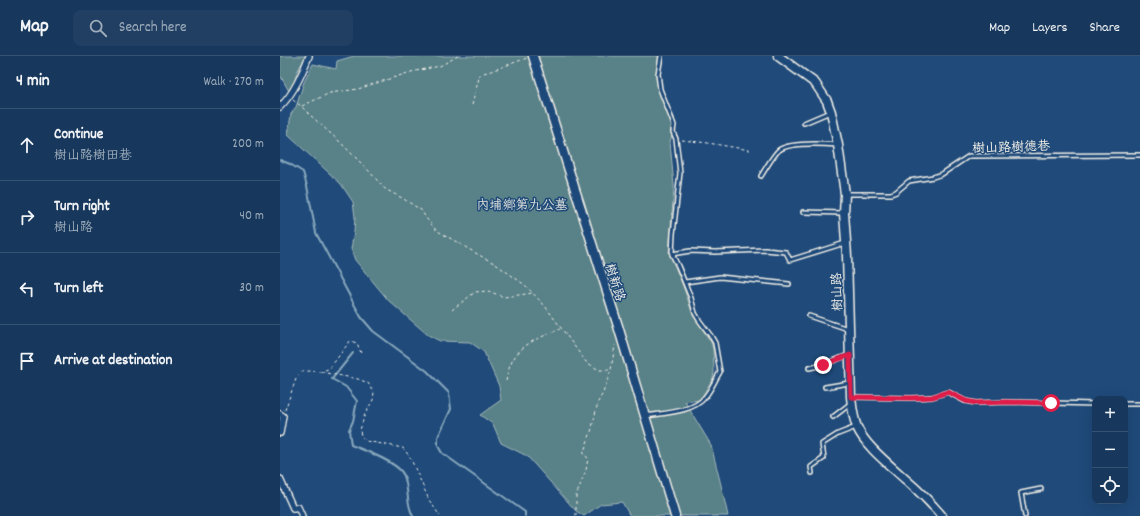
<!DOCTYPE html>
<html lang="en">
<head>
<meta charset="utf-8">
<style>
  :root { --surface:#17385c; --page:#203f62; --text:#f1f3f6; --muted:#9eacbb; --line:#365272 }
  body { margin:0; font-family:Dekko,"LXGW WenKai TC",sans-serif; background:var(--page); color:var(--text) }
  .controls { position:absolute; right:12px; bottom:12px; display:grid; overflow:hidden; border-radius:8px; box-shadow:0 4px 16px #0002 }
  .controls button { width:36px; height:36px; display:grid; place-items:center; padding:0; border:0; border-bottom:1px solid var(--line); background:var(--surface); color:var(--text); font:20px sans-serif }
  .stop { position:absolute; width:12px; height:12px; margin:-9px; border:3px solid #e11d48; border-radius:50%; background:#fff }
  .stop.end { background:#e11d48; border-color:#fff; box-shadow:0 1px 4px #0008 }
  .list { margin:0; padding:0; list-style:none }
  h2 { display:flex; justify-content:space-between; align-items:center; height:52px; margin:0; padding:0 16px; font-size:17px }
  h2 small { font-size:13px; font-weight:400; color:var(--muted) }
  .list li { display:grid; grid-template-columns:26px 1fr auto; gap:12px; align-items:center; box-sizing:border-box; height:72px; padding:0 16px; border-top:1px solid var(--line) }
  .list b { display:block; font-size:15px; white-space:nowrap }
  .list p { margin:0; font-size:13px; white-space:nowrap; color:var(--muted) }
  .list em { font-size:13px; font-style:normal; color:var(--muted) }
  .icon { flex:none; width:22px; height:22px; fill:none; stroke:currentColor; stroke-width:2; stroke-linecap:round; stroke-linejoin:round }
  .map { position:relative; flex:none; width:860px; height:460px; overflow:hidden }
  header { display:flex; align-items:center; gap:24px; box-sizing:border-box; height:56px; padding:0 20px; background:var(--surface); border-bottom:1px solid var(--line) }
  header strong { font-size:19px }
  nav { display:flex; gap:22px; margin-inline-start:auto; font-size:14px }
  .search { width:280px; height:36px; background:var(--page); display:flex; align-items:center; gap:10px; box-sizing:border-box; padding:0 14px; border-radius:8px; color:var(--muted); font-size:15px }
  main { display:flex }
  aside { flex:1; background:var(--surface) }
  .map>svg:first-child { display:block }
</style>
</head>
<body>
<header>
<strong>Map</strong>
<div class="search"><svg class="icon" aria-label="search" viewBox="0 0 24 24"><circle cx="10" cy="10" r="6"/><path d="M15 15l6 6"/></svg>Search here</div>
<nav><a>Map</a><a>Layers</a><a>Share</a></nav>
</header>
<main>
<aside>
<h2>4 min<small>Walk · 270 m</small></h2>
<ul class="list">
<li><svg class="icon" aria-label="ahead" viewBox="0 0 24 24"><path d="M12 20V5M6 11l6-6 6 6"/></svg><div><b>Continue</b><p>樹山路樹田巷</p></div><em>200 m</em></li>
<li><svg class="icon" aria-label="right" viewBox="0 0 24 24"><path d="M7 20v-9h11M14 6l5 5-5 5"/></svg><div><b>Turn right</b><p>樹山路</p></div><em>40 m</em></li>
<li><svg class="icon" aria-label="left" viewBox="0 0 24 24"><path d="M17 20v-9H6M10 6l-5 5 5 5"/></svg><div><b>Turn left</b></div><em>30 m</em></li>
<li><svg class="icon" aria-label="arrive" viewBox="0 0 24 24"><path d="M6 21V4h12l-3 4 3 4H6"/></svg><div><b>Arrive at destination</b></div></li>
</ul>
</aside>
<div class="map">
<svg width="860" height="460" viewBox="0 0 860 460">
  <rect width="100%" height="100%" fill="#1f4a7a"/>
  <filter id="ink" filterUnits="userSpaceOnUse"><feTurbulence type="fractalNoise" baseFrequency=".025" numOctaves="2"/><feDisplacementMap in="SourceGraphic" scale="8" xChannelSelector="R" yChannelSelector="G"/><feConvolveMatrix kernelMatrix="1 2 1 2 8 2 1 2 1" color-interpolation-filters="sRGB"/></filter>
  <g filter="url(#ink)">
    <g fill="#588188" stroke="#a6b9b8">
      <path d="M0,0H26L17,16L13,32L10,37L0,19Z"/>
      <path d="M74,0H382L379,18V33L394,61L395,68L390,86L394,130L389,197L402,227L413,259L431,286L433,293L434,316L433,322L420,344L405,346L431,389L441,429L448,460H350L342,446L321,448L304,460L296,455L247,400L221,387L213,368L200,359L221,344L219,330L204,296L190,286L160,285L148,279L109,245L75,204L71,193L74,176L75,161L73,146L61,128L8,79L11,58L16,51L24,26L33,8L56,13L57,5Z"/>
    </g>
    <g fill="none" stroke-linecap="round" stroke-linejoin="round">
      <g stroke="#89a8bc" stroke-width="2">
        <path d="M0,104L10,108L23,116L27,130L36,177L81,261L93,275L147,315L169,337L171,353L158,381V390L162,397L245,456V460"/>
        <path d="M73,297L52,323L66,331L77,345L73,365L69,374L71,389C84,394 120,407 124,420C129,433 126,448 133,460"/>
      </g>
      <defs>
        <g id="lane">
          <path d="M524,67L550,56"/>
          <path d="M481,120C484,115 495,97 499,94C510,86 544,88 558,89"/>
          <path d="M567,138H611L616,136L629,125L653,121L662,118L689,100L860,99"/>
          <path d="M523,156L563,157"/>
          <path d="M392,198L410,195L435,196L485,194L506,196L510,204L565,187"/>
          <path d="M405,226L440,221L509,228"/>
          <path d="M529,260L568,273"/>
          <path d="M529,312L543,309L568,299"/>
          <path d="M545,331L569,327"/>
          <path d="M571,341L631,342L652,341L668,336L685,345L696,347L726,346L815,348"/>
          <path d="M845,348H860"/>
          <path d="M366,360C384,357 414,356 425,341C431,334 435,324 440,316L435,287L431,280L419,264L415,257L411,242L398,210L392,198L393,178L400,117L396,83L393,76L394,69L380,33L378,18L381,0"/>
          <path d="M553,361L570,348"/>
          <path d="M532,417L531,411L544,402L542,388L558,378L576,371"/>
          <path d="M745,460L741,437L761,433"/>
        </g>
        <g id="street">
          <path d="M0,51C14,37 22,18 29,0"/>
          <path d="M0,358L3,360L0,377"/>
          <path d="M0,423L13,452L18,451L22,460"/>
        </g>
        <g id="secondary">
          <path d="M253,0L338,270L395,460"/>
          <path d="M498,0L535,27L547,45L551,56L558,89L565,138L564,157L567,200L571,341C572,351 573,362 577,371C585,390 610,409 625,423C638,434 651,447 662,460"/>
        </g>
      </defs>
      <use href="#lane" stroke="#f4f1e8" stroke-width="6"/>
      <use href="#street" stroke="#f4f1e8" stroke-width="8"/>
      <use href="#secondary" stroke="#f4f1e8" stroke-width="11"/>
      <g stroke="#f4f1e8" stroke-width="1" stroke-dasharray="3 3" stroke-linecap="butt">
        <path d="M13,44L21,50L29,58L60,86L88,114L105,133L122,142L141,154L146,162L156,174L199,199L214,207L245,229L265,250L306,306L319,314H331"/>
        <path d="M192,49L200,18L211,15L247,2"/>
        <path d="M22,50L50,37L78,33L131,16L160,10L178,0"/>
        <path d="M402,84L428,87L470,94"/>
        <path d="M172,254L195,236L208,235L224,241L253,237"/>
        <path d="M41,316L78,323L88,327L94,336L93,344L85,358L80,374L81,380L86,385L123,392L130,401L149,444L160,460"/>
        <path d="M226,325C227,320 228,315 230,310C239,287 260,282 280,273"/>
        <path d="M5,354L16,323L21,316L29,315L41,316L50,312L70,285L77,287L81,297"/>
        <path d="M296,460V440L306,414L308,402L303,398L311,376L318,346L323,337L331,314L335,289"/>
      </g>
      <use href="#lane" stroke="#1f4a7a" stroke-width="3"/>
      <use href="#street" stroke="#1f4a7a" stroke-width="5.5"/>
      <use href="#secondary" stroke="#1f4a7a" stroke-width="8"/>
    </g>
  </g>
  <g fill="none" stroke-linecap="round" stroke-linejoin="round" filter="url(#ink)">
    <path stroke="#e11d48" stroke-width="5" d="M543,309L570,299L571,341L631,342L652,341L668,336L686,345L696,347L726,346L771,347"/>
  </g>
  <g text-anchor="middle" stroke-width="3" stroke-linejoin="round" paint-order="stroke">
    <g font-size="13" fill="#f4f1e8" stroke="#1f4a7a">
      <text transform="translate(731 90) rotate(-2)" y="5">樹山路樹德巷</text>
      <text transform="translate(336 226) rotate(72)" y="5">樹新路</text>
      <text transform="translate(556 236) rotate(-92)" y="5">樹山路</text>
    </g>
    <g font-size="13" fill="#dde0da" stroke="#1f4a7a">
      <text x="242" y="153">內埔鄉第九公墓</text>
    </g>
  </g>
</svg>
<div class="controls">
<button>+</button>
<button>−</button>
<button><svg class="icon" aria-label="locate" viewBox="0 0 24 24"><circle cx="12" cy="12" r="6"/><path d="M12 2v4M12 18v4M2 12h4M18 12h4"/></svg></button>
</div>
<div class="stop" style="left:771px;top:347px"></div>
<div class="stop end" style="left:543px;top:309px"></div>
</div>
</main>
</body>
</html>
